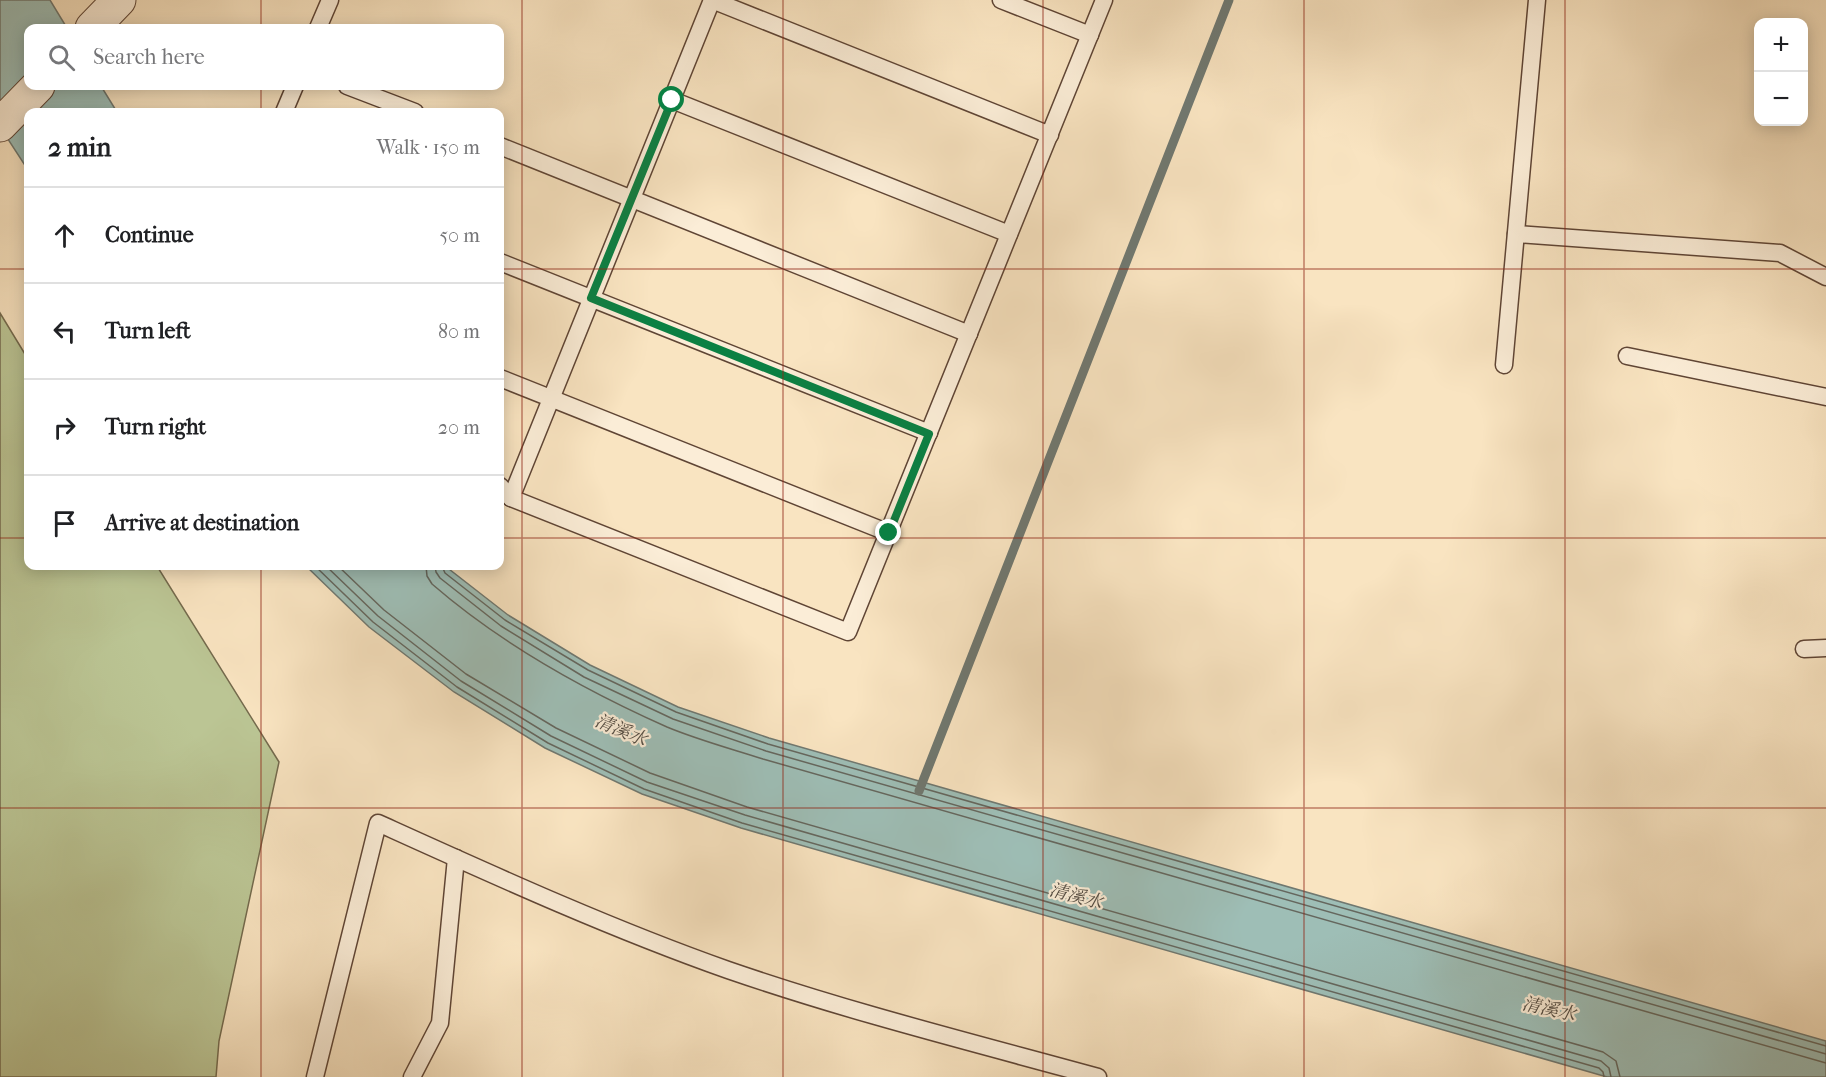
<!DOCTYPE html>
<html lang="en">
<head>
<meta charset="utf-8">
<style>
  :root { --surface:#fff; --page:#f2f2f2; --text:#202124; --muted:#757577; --line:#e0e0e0 }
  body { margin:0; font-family:"IM FELL French Canon","Noto Serif SC",serif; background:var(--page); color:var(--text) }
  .controls { position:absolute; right:18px; top:18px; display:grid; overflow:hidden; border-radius:12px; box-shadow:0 3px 15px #0003 }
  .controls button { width:54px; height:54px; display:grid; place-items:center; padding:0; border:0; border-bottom:2px solid var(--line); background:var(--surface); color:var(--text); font:30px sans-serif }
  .stop { position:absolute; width:18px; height:18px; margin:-14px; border:4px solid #0b8043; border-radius:50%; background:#fff }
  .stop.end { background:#0b8043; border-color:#fff; box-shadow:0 2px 6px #0008 }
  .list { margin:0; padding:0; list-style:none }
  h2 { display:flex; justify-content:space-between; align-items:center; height:78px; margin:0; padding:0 24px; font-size:26px }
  h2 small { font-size:20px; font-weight:400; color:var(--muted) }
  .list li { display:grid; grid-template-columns:39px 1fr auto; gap:18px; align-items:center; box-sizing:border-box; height:96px; padding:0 24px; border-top:2px solid var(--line) }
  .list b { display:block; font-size:22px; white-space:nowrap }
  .list em { font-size:20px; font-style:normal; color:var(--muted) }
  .icon { flex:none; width:33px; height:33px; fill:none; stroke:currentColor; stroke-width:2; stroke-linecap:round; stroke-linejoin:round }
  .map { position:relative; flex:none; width:1826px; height:1077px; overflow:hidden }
  .search { position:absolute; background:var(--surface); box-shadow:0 3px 15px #0003; left:24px; top:24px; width:480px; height:66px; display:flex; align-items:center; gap:15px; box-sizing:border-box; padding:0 21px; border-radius:12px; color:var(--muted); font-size:22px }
  .panel { position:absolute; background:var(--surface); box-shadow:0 3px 15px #0003; left:24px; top:108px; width:480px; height:462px; border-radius:12px }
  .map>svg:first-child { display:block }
</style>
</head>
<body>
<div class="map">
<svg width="1826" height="1077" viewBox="0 0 1826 1077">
  <rect width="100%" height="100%" fill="#f9e4c1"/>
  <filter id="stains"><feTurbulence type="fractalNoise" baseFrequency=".00333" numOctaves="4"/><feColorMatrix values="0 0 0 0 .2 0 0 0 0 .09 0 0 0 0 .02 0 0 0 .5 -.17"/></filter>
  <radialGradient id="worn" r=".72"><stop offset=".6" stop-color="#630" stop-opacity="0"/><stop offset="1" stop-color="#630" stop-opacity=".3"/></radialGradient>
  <path fill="#bbc594" stroke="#746a4d" stroke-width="1.5" d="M0,313L28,359V566H157L279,762L219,1041L216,1077H0Z"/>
  <g fill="#9ebeb6" stroke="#707870" stroke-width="1.5">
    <path d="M0,0H50L67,28H28V86H101L117,112H28V170L0,127Z"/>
    <path d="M306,566H445L508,615L590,665L678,707L769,738L1826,1041V1077H1607L741,828L642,794L545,748L454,692L369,627Z"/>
  </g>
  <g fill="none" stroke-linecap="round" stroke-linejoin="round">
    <g stroke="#65675e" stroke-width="1.5">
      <path d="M315,566L373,622L457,687L548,743L644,789L742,823L1599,1068L1603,1072L1604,1077"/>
      <path d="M326,566L378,616L461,681L551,736L647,782L745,815L1601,1061L1609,1068L1611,1077"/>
      <path d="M338,566L384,610L466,674L556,728L650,773L747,807L1603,1052L1616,1061L1620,1077"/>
      <path d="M426,566L427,576L432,584C501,644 584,690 667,727C698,740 732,749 763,759L1826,1063"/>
      <path d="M435,566L436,572L440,578L501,626L584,677L673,719L766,751L1826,1054"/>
      <path d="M442,566L445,573L505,620L588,670L676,712L768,744L1826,1046"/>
    </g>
    <path stroke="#707870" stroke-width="9" d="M919,791L1229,0"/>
    <defs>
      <g id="lane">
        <path d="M712,0L1050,135"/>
        <path d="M1001,0L1090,35"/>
        <path d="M318,28L330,0"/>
        <path d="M347,86L415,112"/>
        <path d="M672,100L1009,234"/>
        <path d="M284,112L295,86"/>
        <path d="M500,146L969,334"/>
        <path d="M1516,234L1780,253L1826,277"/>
        <path d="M500,262L929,433"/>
        <path d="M1627,356L1826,397"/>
        <path d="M1504,365L1537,0"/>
        <path d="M500,378L889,533"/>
        <path d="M500,486L511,498L848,632L1104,0"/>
        <path d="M511,498L712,0"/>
        <path d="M1804,649L1826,648"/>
        <path d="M315,1077L378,823C493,875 609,928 728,970C850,1012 974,1043 1098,1077"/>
        <path d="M412,1077L440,1023L456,858"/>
      </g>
      <g id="street">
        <path d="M92,28L119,0"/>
        <path d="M0,125L38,86"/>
      </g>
    </defs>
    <use href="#lane" stroke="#5f4535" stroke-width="19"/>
    <use href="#street" stroke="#5f4535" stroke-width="35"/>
    <use href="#lane" stroke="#fbedd7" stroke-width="16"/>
    <use href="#street" stroke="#fbedd7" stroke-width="33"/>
  </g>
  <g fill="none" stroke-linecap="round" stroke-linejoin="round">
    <path stroke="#0b8043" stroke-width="8" d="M672,100L591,298L929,434L889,533"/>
  </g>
  <path fill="none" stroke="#8f2418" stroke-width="1.5" stroke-opacity="0.55" d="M261,0V28M522,0V1077M783,0V1077M1043,0V1077M1304,0V1077M1565,0V1077M261,86V112M0,269H28M500,269H1826M0,538H28M500,538H1826M261,566V1077M0,808H1826"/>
  <g text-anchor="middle" stroke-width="4.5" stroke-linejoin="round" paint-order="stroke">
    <g font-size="18" font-style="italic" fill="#544d44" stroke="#fbedd7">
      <text transform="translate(621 730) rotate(23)" y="6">清溪水</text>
      <text transform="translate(1076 896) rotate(15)" y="6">清溪水</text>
      <text transform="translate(1549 1009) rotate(13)" y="6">清溪水</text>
    </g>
  </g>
  <rect width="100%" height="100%" filter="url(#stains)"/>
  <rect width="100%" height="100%" fill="url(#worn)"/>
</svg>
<div class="controls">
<button>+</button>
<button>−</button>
</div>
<div class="stop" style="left:672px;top:100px"></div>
<div class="stop end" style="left:889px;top:533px"></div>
<div class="search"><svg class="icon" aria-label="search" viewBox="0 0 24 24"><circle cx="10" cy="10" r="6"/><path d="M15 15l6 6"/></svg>Search here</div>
<section class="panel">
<h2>2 min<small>Walk · 150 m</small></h2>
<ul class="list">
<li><svg class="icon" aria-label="ahead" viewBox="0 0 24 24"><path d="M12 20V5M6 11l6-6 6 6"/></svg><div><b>Continue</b></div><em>50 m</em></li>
<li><svg class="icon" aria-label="left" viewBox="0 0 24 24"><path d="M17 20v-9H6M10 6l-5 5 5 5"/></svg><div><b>Turn left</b></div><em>80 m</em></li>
<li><svg class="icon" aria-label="right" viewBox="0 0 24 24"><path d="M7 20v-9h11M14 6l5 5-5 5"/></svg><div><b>Turn right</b></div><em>20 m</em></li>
<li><svg class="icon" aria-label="arrive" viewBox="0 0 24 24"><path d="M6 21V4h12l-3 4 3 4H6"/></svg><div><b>Arrive at destination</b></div></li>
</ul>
</section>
</div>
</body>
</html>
